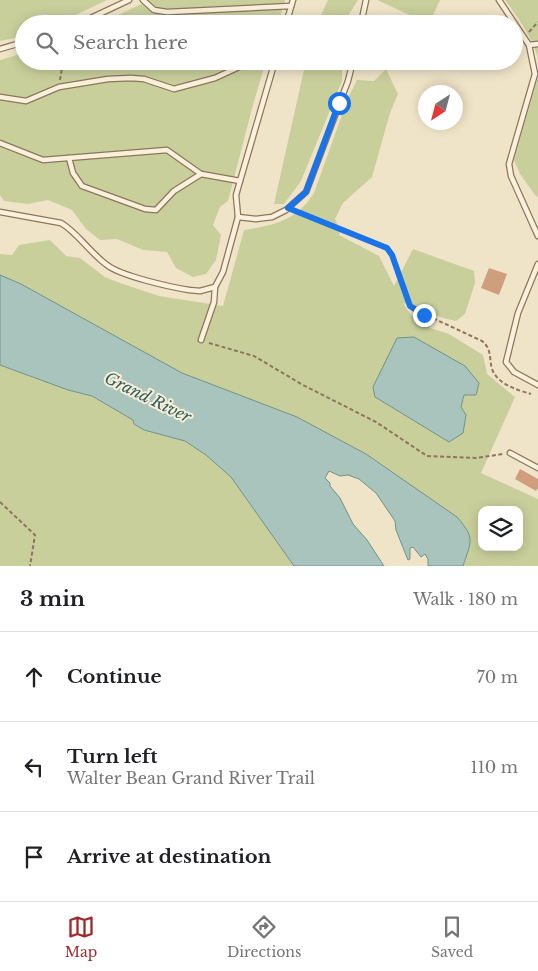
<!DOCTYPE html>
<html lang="en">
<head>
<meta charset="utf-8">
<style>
  :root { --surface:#fff; --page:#f2f2f2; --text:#202124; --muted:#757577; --line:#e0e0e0; --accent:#9e2a2b }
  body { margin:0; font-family:"Libre Baskerville",serif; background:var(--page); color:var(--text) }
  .controls { position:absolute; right:15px; bottom:15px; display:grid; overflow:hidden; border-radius:10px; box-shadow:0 2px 12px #0003 }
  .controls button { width:45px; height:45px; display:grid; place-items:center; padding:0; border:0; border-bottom:1px solid var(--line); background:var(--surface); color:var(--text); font:25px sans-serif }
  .compass { position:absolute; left:418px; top:85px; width:45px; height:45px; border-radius:50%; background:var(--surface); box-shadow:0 2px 12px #0003; rotate:216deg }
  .stop { position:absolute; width:15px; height:15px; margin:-11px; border:4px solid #1a73e8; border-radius:50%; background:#fff }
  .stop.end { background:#1a73e8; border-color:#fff; box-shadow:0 1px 5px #0008 }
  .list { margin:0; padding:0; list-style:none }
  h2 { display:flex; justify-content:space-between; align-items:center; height:65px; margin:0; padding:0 20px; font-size:21px }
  h2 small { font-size:16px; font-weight:400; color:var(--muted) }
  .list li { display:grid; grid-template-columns:32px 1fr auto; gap:15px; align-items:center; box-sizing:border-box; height:90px; padding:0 20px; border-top:1px solid var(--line) }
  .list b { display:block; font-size:19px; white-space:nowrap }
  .list p { margin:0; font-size:16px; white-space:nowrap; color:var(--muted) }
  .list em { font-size:16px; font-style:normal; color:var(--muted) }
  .icon { flex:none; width:28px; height:28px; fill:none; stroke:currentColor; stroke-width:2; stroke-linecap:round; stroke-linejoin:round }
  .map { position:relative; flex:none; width:538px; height:566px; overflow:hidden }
  .search { position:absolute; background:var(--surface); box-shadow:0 2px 12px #0003; left:15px; right:15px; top:15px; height:55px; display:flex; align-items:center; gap:12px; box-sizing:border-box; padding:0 18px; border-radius:28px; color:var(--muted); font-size:19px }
  .sheet { height:335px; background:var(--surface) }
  nav { display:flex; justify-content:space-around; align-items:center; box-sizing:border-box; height:70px; border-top:1px solid var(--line); background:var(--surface); font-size:14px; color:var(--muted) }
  nav a { display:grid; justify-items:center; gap:2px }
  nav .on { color:var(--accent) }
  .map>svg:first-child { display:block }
</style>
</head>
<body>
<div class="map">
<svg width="538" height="566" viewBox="0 0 538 566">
  <rect width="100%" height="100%" fill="#f0e4c8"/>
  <g fill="#c9cf9b" fill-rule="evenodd">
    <path d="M0,0H107L57,24H24V36L0,41Z"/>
    <path d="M150,0H285L278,24H99Z"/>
    <path d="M328,0H358L343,24H317Z"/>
    <path d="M377,0H440L429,24Z"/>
    <path d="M505,0H538V59C532,36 519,19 505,0Z"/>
    <path d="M24,53V61H266L253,105L228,201L220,207L213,225L221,235L216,260L206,274L193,277L176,268L167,252L143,250L117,239L100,240L86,229L72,210L48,200L28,204L4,201L0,195V60Z"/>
    <path d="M306,61H339L342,65V81L301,181L284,204H274Z"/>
    <path d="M386,69L398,94L390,113L372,177L343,203L335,219L340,231L339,235L379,256L394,286L413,249L474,271L475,283L465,314L456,321L443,318L403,303L411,315L431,328L449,334L483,355L487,374L515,397L481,473L538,499V566H463C471,541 475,539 457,517L366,454L297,417L182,373L21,284L0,275V254L12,255L19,245L50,240L66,256L80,258L105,277L120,283L159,296L223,306L244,230C275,225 296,221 314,193L348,98L357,80L374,81ZM396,338L464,395L461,407ZM482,510H519V547H482Z"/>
    <path d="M538,77V197L535,195L520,174L514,160Z"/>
    <path d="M0,365L68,390L91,396L133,420L144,430L185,441L206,455L231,477L294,566H0Z"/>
  </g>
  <g fill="#a9c4bc" stroke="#6f938a">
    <path d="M0,275L21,284L182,373L297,417L366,454L457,517C476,539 471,541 463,566H428V559L425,554L421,557L413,547L410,548V559L408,560L396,530L395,521L376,493L359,479L348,475L340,476L329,471L325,478L330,483V486L340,498L353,524L367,540L384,566H294L231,477L206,455L185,441L144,430L134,424L133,420L92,396L68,390L0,365Z"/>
    <path d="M414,337L465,366L479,383L476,395H464L461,407L466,415L463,433L449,442L375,397L373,387L397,338Z"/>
  </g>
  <g fill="#cf9f7d">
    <path d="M489,268L507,274L499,295L481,288Z"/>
    <path d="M520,469L538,479V488L536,491L515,479Z"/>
  </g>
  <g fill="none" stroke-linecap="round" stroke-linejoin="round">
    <defs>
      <g id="lane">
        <path d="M143,0L154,10L167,12L291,6"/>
        <path d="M499,0L529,45L535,74L509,164L511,176L538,236"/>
        <path d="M78,24L129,0"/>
        <path d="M286,24L293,0"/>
        <path d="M361,24L366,0"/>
        <path d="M529,45L538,44"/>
        <path d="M0,49L24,42"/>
        <path d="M0,97L26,101L59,87L108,79L131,78L144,79L174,89L215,78L252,61"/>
        <path d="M0,143L43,160L167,150L201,174L240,181"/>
        <path d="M69,158L73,173L82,186L145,209L156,210L174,191L201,174"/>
        <path d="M0,212L61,223C77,232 90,253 107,265C121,276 170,287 189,290L200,291L215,287L223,272L238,217L236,195L240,181L275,61"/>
        <path d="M238,217L256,219L272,217L286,210L306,192L348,81L353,61"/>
        <path d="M538,264L518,313L506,362L514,372L538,385"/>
        <path d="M201,340L214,302L215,287"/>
        <path d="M510,453L538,468"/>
      </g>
    </defs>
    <use href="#lane" stroke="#8d765c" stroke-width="7"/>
    <g stroke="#8d765c" stroke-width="2" stroke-dasharray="4 2.5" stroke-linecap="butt">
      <path d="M529,32L538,22"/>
      <path d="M60,80L63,61"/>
      <path d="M295,211L387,248L392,255L411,308L482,341C492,349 489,358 492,369C498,385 518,390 531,394"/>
      <path d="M209,343L254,356L303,385L376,422L427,456L476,458L503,454"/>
      <path d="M0,502L35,535L30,566"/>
    </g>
    <use href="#lane" stroke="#faf1dc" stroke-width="4.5"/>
  </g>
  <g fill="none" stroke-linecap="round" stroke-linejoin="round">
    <path stroke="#1a73e8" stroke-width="6" d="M339,103L306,192L288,208L387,248L392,255L410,306L424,315"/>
  </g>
  <g text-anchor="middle" stroke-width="4" stroke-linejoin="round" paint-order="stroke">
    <g font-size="16" font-style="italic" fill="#2f5d5a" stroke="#f7eed8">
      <text transform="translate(148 397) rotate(26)" y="6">Grand River</text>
    </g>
  </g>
</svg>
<div class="controls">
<button><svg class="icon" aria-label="layers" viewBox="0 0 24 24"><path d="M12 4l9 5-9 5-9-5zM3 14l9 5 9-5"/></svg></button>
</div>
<svg class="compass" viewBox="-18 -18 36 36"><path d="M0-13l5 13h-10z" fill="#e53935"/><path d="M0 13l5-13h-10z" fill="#757577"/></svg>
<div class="stop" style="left:339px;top:103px"></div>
<div class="stop end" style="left:424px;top:315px"></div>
<div class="search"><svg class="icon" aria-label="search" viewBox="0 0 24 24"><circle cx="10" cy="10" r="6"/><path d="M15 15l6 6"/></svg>Search here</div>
</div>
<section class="sheet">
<h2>3 min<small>Walk · 180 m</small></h2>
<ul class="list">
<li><svg class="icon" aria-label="ahead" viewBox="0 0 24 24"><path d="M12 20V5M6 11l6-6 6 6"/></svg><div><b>Continue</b></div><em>70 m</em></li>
<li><svg class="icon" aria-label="left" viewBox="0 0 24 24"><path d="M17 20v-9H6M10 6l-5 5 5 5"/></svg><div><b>Turn left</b><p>Walter Bean Grand River Trail</p></div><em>110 m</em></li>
<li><svg class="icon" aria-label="arrive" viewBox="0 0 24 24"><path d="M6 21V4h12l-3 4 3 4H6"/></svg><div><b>Arrive at destination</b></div></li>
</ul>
</section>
<nav>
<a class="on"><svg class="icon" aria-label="map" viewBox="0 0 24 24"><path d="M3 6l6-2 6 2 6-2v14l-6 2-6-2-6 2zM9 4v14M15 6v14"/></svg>Map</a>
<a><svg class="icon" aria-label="directions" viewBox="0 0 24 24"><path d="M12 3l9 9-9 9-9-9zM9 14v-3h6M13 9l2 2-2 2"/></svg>Directions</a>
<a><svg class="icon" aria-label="saved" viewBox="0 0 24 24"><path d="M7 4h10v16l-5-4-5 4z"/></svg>Saved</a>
</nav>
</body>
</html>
